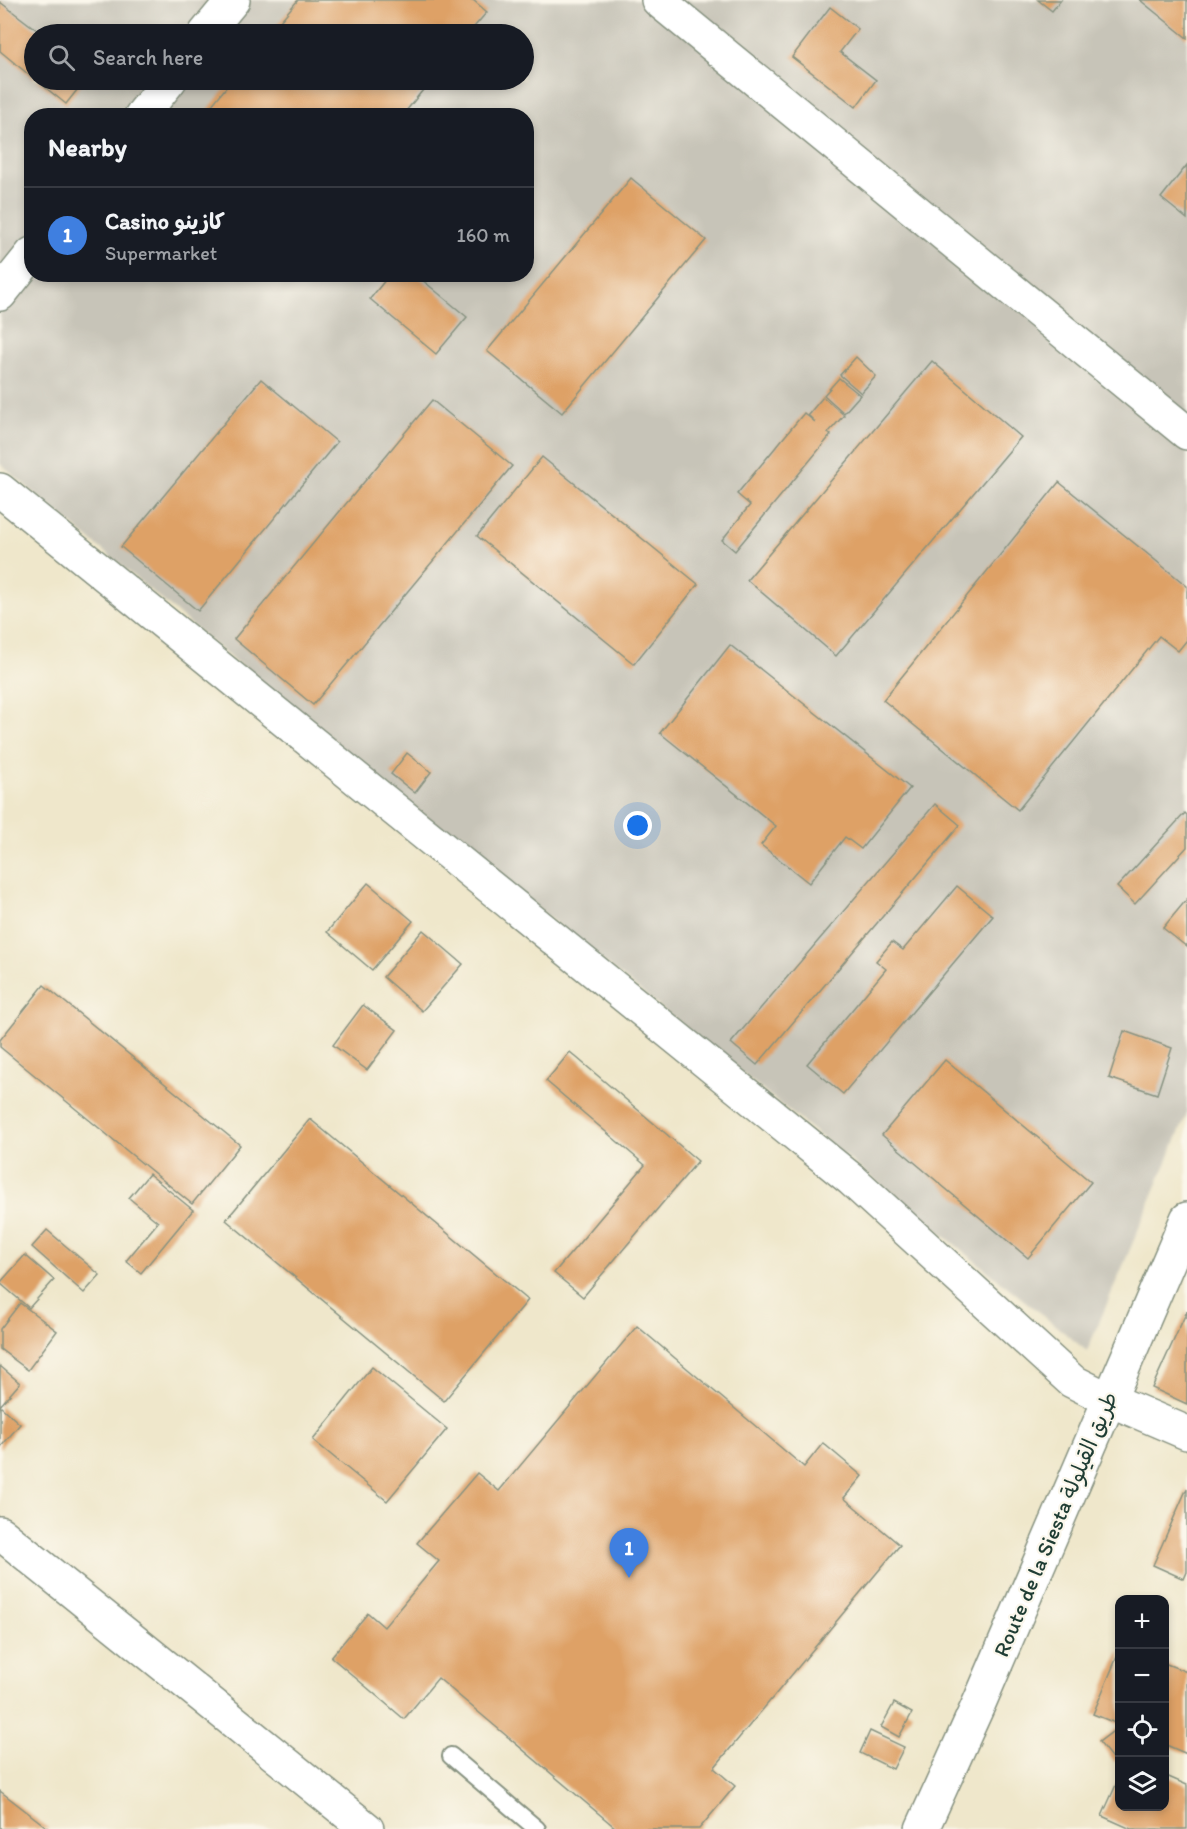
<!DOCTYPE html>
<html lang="en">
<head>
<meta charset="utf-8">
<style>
  :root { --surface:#171b24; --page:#242831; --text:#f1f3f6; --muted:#9ea1a6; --line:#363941; --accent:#d690ce }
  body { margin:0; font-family:Itim,"Playpen Sans Arabic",sans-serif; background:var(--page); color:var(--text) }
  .controls { position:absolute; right:18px; bottom:18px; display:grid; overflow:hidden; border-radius:12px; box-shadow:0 3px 9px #0003 }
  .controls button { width:54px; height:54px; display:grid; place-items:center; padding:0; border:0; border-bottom:2px solid var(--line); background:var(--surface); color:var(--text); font:30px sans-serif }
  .you { position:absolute; left:638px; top:826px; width:21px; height:21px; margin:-15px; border:4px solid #fff; border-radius:50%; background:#1a73e8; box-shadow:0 0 0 9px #1a73e833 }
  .badge { display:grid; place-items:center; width:39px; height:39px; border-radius:50%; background:var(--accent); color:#fff; font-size:20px; font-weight:700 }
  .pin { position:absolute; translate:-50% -50px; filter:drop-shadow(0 2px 3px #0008) }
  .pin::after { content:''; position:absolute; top:32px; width:21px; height:18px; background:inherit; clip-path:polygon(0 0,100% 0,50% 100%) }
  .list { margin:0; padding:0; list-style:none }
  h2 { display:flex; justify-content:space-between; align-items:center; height:78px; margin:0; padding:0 24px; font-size:26px }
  h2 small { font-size:20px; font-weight:400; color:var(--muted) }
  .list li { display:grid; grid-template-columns:39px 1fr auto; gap:18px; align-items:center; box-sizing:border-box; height:96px; padding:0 24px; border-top:2px solid var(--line) }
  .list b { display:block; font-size:22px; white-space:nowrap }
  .list p { margin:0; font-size:20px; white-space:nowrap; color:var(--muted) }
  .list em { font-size:20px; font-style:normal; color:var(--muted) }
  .icon { flex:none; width:33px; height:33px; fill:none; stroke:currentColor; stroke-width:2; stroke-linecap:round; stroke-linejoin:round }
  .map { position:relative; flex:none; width:1187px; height:1829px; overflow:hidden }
  .search { position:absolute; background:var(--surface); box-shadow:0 3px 9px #0003; left:24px; top:24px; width:510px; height:66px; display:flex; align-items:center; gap:15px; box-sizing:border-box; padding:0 21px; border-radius:33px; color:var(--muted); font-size:22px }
  .panel { position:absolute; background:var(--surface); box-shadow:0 3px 9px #0003; left:24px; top:108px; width:510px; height:174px; border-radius:24px }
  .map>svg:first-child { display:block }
</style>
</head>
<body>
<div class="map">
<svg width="1187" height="1829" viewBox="0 0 1187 1829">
  <rect width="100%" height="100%" fill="#fbf7ec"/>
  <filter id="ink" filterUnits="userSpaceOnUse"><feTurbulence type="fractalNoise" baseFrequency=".0167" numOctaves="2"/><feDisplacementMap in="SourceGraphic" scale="12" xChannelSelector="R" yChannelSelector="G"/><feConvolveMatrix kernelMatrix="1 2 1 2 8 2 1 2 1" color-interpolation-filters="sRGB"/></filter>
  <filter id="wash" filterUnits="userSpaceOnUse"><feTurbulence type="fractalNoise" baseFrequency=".008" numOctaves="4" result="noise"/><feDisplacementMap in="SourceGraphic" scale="24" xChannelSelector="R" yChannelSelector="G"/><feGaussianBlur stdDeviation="1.35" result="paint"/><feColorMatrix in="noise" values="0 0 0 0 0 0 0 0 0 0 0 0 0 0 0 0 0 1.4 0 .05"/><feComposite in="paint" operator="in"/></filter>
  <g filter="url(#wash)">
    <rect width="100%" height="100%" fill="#efe7cb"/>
    <path fill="#c7c4b8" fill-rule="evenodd" d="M0,0H1187V1114L1087,1351L511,887L219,648L0,464ZM34,34H524V80H34ZM32,116H526V274H32Z"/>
    <g id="blocks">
      <g fill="#dea166">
        <path d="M298,0H473L487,12L468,34H269Z"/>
        <path d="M1038,0H1061L1052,11Z"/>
        <path d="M1140,0H1187V38Z"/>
        <path d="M0,2L42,34H34V79L0,51Z"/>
        <path d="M830,7L858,29L840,52L876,80L856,107L792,57Z"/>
        <path d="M36,80H85L66,104Z"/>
        <path d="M232,80H431L402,116H203Z"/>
        <path d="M1187,165V219L1161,198Z"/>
        <path d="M631,178L706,240L562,413L487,351Z"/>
        <path d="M390,274H415L467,317L436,354L370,299Z"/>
        <path d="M856,357L876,376L861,393L840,375Z"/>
        <path d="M932,361L1021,437L836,656L747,580Z"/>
        <path d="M839,378L860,395L844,413L824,395Z"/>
        <path d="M261,379L337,442L198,611L121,547Z"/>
        <path d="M823,397L844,415L828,433L831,435L735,551L722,540L750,505L737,494L804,413L815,422L808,415Z"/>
        <path d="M432,400L512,466L313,705L234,639Z"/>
        <path d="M542,457L698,584L634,664L477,536Z"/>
        <path d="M1059,482L1187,586V640L1178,651L1159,636L1018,810L883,700Z"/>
        <path d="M730,645L910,788L861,849L845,837L809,883L761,845L776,826L660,733Z"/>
        <path d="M407,753L431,772L415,793L391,774Z"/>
        <path d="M935,804L960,825L757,1065L731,1043Z"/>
        <path d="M1185,813L1187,815V847L1135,904L1117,887Z"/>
        <path d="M368,883L413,921L372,970L327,932Z"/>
        <path d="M957,886L993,916L843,1094L807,1064L886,969L876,961L892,942L903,950Z"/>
        <path d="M1187,899V947L1163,928Z"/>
        <path d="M423,930L463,964L422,1011L383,977Z"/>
        <path d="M44,985L240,1145L192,1204L0,1047V1040Z"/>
        <path d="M363,1005L397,1030L367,1070L333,1045Z"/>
        <path d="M1124,1031L1172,1048L1157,1094L1109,1078Z"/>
        <path d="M570,1052L698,1161L583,1297L554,1273L645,1165L546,1081Z"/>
        <path d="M945,1060L1091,1182L1028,1258L882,1135Z"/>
        <path d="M310,1119L528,1300L444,1401L226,1220Z"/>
        <path d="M149,1174L193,1210L141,1273L126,1261L158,1222L129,1198Z"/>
        <path d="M47,1230L100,1275L84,1293L32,1247Z"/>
        <path d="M25,1255L54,1280L29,1308L0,1283Z"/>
        <path d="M20,1303L57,1331L28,1370L0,1349V1329Z"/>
        <path d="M1187,1311V1404L1152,1388Z"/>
        <path d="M637,1326L804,1467L823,1443L862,1476L844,1498L900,1545L714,1768L735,1786L699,1829H617L438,1678L404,1719L331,1657L368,1613L384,1627L439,1561L417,1543L477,1473L499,1491Z"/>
        <path d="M0,1366L20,1383L0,1406Z"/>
        <path d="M372,1367L447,1429L387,1501L313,1440Z"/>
        <path d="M0,1406L20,1424L0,1448Z"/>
        <path d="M1187,1488V1572L1184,1579L1153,1565Z"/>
        <path d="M1119,1652H1120V1725L1093,1714Z"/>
        <path d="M1164,1663L1187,1672V1754L1164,1744Z"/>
        <path d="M894,1703L912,1713L899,1737L881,1727Z"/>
        <path d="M1120,1726V1758L1115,1762L1099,1742Z"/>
        <path d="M870,1731L904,1747L893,1769L860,1753Z"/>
        <path d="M1164,1775L1187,1785V1829H1131L1102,1816L1120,1776V1806H1164Z"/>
        <path d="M0,1791L49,1829H0Z"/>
      </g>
    </g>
  </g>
  <g filter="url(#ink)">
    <use href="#blocks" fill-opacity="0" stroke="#879280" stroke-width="1.5"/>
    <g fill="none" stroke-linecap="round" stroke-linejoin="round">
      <defs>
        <path id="service" d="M451,1756L537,1829"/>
        <g id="minor">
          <path d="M658,0L1187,433"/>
          <path d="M205,34L233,0"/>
          <path d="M141,116L170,80"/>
          <path d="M0,294L32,254"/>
          <path d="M1108,1399L1187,1433"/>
        </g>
        <path id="tertiary" d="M0,490L852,1180L1072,1381L1108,1399"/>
        <g id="secondary">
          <path d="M0,1533L367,1829"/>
          <path d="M922,1829L980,1701L1187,1219"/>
        </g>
      </defs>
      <use href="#service" stroke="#879280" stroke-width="20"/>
      <use href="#minor" stroke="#879280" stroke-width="36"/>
      <use href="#tertiary" stroke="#879280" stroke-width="36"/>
      <use href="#secondary" stroke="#879280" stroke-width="36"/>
      <use href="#service" stroke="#fff" stroke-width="16"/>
      <use href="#minor" stroke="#fff" stroke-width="33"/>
      <use href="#tertiary" stroke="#fff" stroke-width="33"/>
      <use href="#secondary" stroke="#fff" stroke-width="33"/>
    </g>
  </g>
  <g text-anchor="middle" stroke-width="4.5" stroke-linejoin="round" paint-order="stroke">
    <g font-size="22" fill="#1f3d34" stroke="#fbf7ec">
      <text transform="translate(1055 1524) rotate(-67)" y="8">Route de la Siesta طريق القيلولة</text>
    </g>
  </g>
</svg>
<div class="controls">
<button>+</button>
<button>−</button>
<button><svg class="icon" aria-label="locate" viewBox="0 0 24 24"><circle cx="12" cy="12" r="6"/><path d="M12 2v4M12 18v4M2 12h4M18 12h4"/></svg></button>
<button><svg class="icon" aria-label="layers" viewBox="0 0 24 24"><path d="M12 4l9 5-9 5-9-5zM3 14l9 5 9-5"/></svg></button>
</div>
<div class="you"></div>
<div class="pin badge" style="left:629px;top:1578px;background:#3f7fe0">1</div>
<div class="search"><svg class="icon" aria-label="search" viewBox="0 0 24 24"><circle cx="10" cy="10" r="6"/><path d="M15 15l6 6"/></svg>Search here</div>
<section class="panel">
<h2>Nearby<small></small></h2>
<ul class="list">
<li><span class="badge" style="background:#3f7fe0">1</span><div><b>Casino كازينو</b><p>Supermarket</p></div><em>160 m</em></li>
</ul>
</section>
</div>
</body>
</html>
